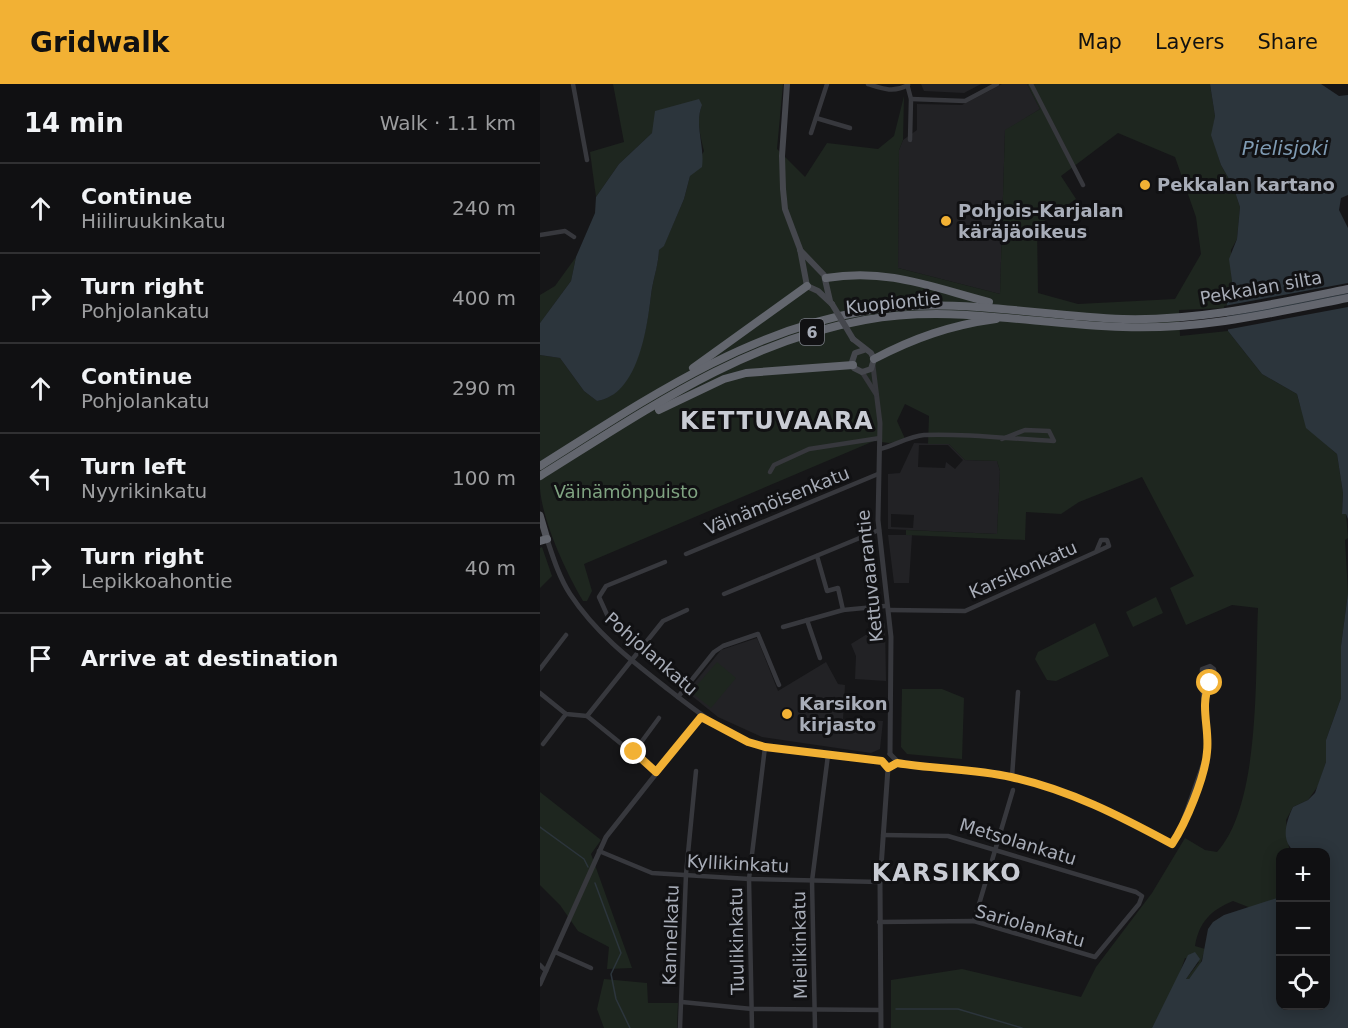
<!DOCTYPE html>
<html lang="en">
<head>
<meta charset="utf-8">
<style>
  :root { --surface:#101012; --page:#19191b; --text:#f1f3f6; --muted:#9c9d9f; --line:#303032; --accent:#f2b134 }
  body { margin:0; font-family:"DejaVu Sans",sans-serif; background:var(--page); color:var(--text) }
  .controls { position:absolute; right:18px; bottom:18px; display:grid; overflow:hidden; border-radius:12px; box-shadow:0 3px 15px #0003 }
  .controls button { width:54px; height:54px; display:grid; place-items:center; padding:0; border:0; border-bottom:2px solid var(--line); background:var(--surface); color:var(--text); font:30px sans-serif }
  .stop { position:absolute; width:18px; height:18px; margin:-14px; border:4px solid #f2b134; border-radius:50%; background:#fff }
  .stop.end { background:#f2b134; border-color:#fff; box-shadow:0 2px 6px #0008 }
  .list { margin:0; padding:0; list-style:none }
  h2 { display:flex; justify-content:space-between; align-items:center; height:78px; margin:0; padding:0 24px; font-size:26px }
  h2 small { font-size:20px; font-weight:400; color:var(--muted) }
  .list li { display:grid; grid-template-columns:39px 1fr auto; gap:18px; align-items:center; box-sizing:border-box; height:90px; padding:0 24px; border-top:2px solid var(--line) }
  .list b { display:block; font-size:22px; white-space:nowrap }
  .list p { margin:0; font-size:20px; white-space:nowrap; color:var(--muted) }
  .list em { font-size:20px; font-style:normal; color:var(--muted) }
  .icon { flex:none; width:33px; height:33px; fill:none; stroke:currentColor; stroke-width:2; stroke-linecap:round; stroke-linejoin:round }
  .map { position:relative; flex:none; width:808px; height:944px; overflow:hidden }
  header { display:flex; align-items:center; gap:36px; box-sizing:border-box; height:84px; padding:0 30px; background:var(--accent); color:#111 }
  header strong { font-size:28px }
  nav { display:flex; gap:33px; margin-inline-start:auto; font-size:21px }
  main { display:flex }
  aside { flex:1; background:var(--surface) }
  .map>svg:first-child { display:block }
</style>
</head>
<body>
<header>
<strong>Gridwalk</strong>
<nav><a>Map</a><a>Layers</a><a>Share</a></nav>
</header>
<main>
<aside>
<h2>14 min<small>Walk · 1.1 km</small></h2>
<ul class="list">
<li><svg class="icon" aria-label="ahead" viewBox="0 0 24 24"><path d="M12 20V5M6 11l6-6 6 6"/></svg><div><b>Continue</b><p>Hiiliruukinkatu</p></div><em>240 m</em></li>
<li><svg class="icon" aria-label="right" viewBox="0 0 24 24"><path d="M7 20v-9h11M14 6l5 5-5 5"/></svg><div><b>Turn right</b><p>Pohjolankatu</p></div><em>400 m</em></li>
<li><svg class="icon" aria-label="ahead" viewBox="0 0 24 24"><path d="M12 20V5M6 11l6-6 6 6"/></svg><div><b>Continue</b><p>Pohjolankatu</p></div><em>290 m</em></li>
<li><svg class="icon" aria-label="left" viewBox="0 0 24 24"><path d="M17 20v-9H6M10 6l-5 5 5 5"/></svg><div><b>Turn left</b><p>Nyyrikinkatu</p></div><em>100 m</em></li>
<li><svg class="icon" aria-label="right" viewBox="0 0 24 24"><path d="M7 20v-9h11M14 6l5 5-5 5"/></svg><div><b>Turn right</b><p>Lepikkoahontie</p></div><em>40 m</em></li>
<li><svg class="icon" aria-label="arrive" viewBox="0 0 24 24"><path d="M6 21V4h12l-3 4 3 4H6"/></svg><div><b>Arrive at destination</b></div></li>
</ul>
</aside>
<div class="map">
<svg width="808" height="944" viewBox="0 0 808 944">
  <rect width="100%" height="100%" fill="#161618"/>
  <g fill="#222225" fill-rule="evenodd">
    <path d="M381,0H441L424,9L384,7Z"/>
    <path d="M462,0H487L500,25L465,47L460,210L358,184L359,66L363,56L377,46V20L422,21Z"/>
    <path d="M374,359L409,360L425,376L457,377L460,387L457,450L348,445V390L360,389ZM379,361H408L423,376L415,385L406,378L405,384L378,383ZM351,430L374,431L373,444L351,443Z"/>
    <path d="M348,451H372L369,499H354Z"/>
    <path d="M345,539L346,597L315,595L316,572L311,560Z"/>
    <path d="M217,554L238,607L286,578L298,600L305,601L303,635L343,637L340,665L331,669L222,653L178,633L147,608L181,566Z"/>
  </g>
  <g fill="#1e261f" fill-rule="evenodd">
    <path d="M73,0H243L237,65L265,93L287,59L338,65L354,52L364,12L363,56L359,66L358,184L460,210L465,46L500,25L487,0H670L675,32L672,51L681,81L693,102L700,123L697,155L691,166L692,197L686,224L639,226L640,252L688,247L722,290L757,310C762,335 778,354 797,370L803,409L802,430H806L808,454L805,456L808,509L801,562V614L786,656V678L778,702L768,716L753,723L746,736L749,764L755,768H740V813L711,824L693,817C671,826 659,838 655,862L665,865L660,881L649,895H646L659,878L645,874L637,897L612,944H351V896L422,885L541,913L556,883L612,809L645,754L665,766L677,768C721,720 715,588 718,524L692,521L646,541L630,504L654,492L602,393L539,418L521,430L486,428L485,456L366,451V446L457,450L460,387L457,377L425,376L409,360H388L389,332L365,320L357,337L366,357L349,359L334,357L44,480L52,507L47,517H43C26,488 3,439 0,405C0,361 0,315 0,271L20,274L44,307L57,317C97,311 107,243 111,211C113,195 118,182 119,166L124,161L144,115L150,92L164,67C160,51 156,37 162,21L112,49L79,80L56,113L50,68L84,58ZM578,49L635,73L656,133L661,170L635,215L538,220L498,209L497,142L536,115L521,92Z"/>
    <path d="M36,173L31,197L0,239V211L15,202Z"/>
    <path d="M2,463L12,492L0,504V464Z"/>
    <path d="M616,513L623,529L593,543L586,528Z"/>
    <path d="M555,539L569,572L516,597L507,596L495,575L498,568Z"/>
    <path d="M177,578L196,594L171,624L151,608Z"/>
    <path d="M362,605H402L424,614L422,675L367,670L361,663Z"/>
    <path d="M0,708L61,756L51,770L92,884L67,885L69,863L38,847L20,821L0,801Z"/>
    <path d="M64,895L107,899L108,919H138L137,944H64L57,925Z"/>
  </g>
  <g fill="#2c353c">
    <path d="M670,0H781L799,12L808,11V111L801,114L799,126L808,144V435L806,430H802L803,409L797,370L766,344L757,310L722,290L688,247L686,224L692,197L689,175L697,155L700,123L693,102L681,81L671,51L675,32Z"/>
    <path d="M159,15L162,21C154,41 165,62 162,83L150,92L144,115L124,162L119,166C118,183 113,195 111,211C107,245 98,311 57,317L44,307L20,274L0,271V239L31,197L36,173L55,129L56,113L79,80L112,49L115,27Z"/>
    <path d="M808,509V944H612L648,871L655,868L660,875L646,895H649L662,877L668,845L673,838L684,831L740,813V922H786V768H755C740,757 746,738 753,723L768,716L775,709L786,678V656L801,614V562Z"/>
  </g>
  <g fill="#161618">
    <path d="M808,199V209L683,233L684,222Z"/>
    <path d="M808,211V223L685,246L683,239Z"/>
  </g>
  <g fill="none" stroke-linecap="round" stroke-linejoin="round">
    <g stroke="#2c353c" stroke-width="1.5">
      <path d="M0,743L44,775L48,783"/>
      <path d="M55,799L81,869L71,890L76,915L90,944"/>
      <path d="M356,925H418L482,944"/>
    </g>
    <g stroke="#37383d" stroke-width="4.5">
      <path d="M33,0L47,76"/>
      <path d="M328,0C343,5 354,9 368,1"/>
      <path d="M367,0L371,15L370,56"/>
      <path d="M491,0L543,101"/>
      <path d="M371,15L425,17L457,0"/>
      <path d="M276,34L310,44"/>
      <path d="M271,49L287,0"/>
      <path d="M0,151L25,147L34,153"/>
      <path d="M340,365C354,362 369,352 384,351C426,349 471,355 514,357L509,347L485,346L462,355"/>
      <path d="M230,388L234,381L269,365L340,354"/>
      <path d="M146,470L338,390"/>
      <path d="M277,472L287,507L298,504L303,526"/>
      <path d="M184,510L339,446"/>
      <path d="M349,526L425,527L556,468L561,456H567L569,462L556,468"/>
      <path d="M267,536L280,574"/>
      <path d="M243,543L303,526L345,522"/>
      <path d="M101,562L69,535L59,513L66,502L125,478"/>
      <path d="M0,585L26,551"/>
      <path d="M0,609L26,630L47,632L116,688"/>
      <path d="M138,613L174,568L183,562L218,550L239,601"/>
      <path d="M47,632L123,537L147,526"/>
      <path d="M3,660L26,630"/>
      <path d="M94,668L119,634"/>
      <path d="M472,693L478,608"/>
      <path d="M632,760L638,751L667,669L662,596V585L670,582L674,585L675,594L664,612"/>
      <path d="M59,767L112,789L209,795L340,798"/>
      <path d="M434,837L473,706"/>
      <path d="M339,838L434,837L555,873L599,820L602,812L596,808L408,752L343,751"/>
      <path d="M15,868L51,884"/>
      <path d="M0,881L6,887"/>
      <path d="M142,918L212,925L341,926"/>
      <path d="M140,944L146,790L156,687"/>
      <path d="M212,944L209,795L225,663"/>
      <path d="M275,944L272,797L288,671"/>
    </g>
    <g stroke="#37383d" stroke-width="5">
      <path d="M333,282L340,339L338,436L351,553L350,670"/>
      <path d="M322,288L336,310"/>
      <path d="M7,455C13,473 19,493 30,510C55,548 88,574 124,602C156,627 185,651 225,663L342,677"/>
      <path d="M357,679C394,685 433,685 471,693C530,705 580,732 632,760"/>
      <path d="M348,684L354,682L357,677L350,670"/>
      <path d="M0,900L66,753L161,633"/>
      <path d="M341,944L340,798L348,684"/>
    </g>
    <g stroke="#45474d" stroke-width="6">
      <path d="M247,0L242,72L243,105L245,125L260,165L267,202L278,207L292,220"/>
      <path d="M260,166L284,191L290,217"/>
      <path d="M313,255L331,269L334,275L331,285L322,288L314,284L312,278L315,269L324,266"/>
    </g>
    <path stroke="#53555c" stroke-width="7" d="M0,431L7,455"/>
    <g stroke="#63666e" stroke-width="8">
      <path d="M286,194C348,184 391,203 449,218"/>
      <path d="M334,275C374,254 411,241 456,235"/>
      <path d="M153,284L267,202"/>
      <path d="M119,326L184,295L206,289L313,281"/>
      <path d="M0,382C102,318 204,247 325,227C417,212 494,232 583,235C660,237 733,220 808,205"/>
      <path d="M0,392C103,328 204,257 325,236C412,220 496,241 583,243C660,246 733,229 808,214"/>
      <path d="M0,457L7,455"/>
    </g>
    <path stroke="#45474d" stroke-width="6" d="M292,220L313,255"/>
  </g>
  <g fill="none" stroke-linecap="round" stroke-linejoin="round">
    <path stroke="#f2b134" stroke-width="8" d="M94,668L116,688L161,633L208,658L225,663L342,677L348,684L357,679C394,685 434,685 471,693C530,706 580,732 632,760C646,739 665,693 667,668C670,644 659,622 670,599"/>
  </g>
  <g fill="#f2b134" stroke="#111113" stroke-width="2">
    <circle cx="605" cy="101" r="6"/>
    <circle cx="406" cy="137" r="6"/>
    <circle cx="247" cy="630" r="6"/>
  </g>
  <g text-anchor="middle" stroke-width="6" stroke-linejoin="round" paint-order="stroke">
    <rect fill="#111113" stroke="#7b7e86" stroke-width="1.5" x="260" y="235" width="24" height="26" rx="4.5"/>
    <g font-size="16" font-weight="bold" fill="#a8adb8">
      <text x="272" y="254">6</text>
    </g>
    <g font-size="18" font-weight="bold" fill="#a8adb8" stroke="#111113" text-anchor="start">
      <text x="617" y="107">Pekkalan kartano</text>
      <text x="418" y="133">Pohjois-Karjalan<tspan x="418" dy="21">käräjäoikeus</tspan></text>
      <text x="259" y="626">Karsikon<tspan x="259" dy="21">kirjasto</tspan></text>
    </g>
    <g font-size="18" fill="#a8adb8" stroke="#111113">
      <text transform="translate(721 204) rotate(-10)" y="6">Pekkalan silta</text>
      <text transform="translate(353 219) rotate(-6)" y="6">Kuopiontie</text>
      <text transform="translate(237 417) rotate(-22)" y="6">Väinämöisenkatu</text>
      <text transform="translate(483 486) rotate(-24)" y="6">Karsikonkatu</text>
      <text transform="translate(330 492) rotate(-96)" y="6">Kettuvaarantie</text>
      <text transform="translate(111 570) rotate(41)" y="6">Pohjolankatu</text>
      <text transform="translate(478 758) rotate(17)" y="6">Metsolankatu</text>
      <text transform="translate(198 780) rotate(3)" y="6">Kyllikinkatu</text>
      <text transform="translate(490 842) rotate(16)" y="6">Sariolankatu</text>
      <text transform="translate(131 851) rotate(-88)" y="6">Kannelkatu</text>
      <text transform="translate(197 857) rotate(-91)" y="6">Tuulikinkatu</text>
      <text transform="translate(260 861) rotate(-91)" y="6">Mielikinkatu</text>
    </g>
    <g font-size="18" fill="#7fa381" stroke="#111113">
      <text x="86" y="414">Väinämönpuisto</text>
    </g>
    <g font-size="20" font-style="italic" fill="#7f9bb3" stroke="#111113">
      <text x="745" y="71">Pielisjoki</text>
    </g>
    <g font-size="24" font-weight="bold" letter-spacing="1.5" fill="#c9ccd4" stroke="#111113">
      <text x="237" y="345">KETTUVAARA</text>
      <text x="407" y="797">KARSIKKO</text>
    </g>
  </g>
</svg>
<div class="controls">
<button>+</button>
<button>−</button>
<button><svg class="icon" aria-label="locate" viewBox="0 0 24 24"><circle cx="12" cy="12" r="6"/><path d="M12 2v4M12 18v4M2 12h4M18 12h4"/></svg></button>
</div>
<div class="stop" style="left:670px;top:599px"></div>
<div class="stop end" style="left:94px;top:668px"></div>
</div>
</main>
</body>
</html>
